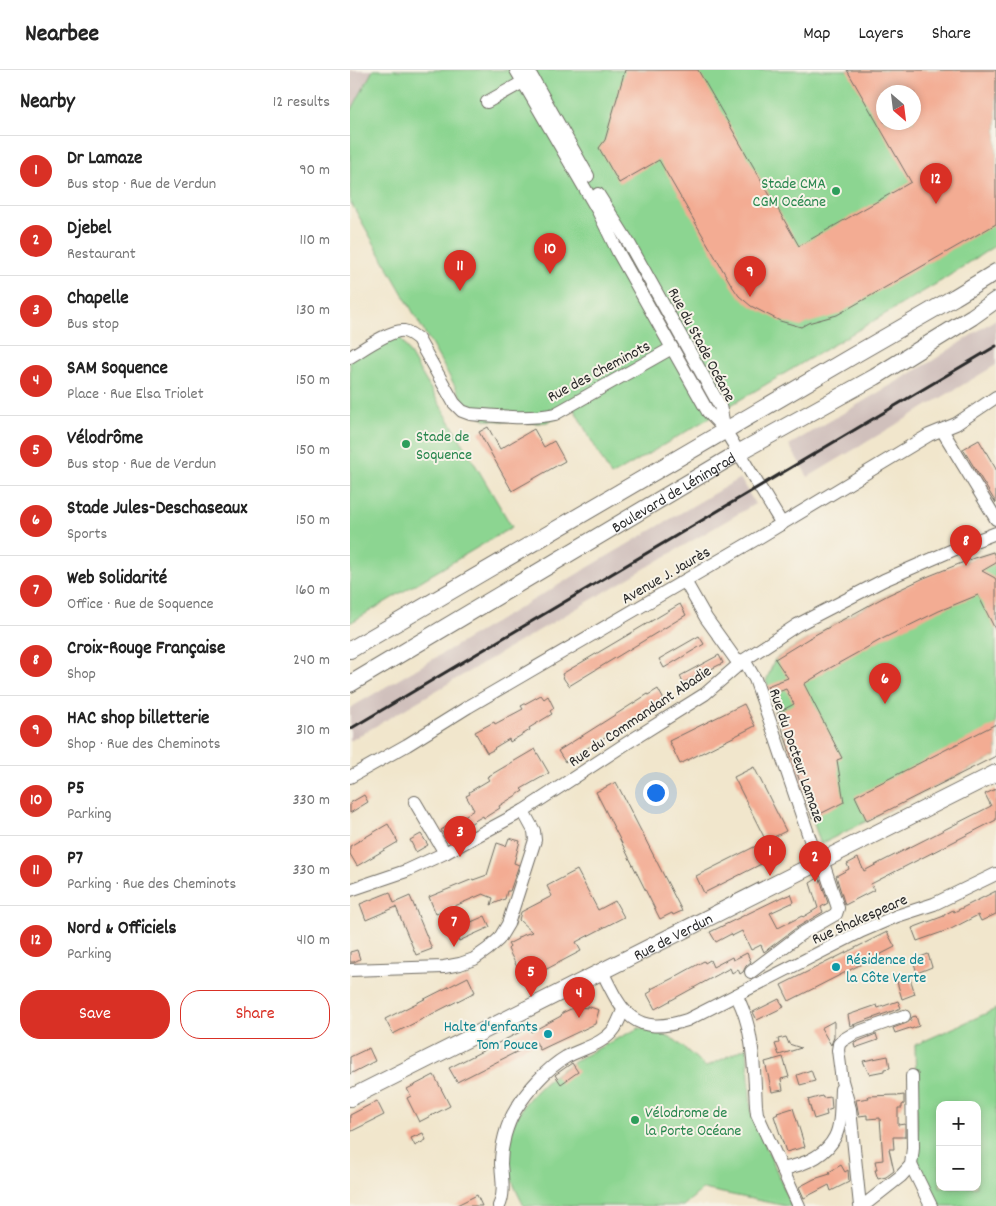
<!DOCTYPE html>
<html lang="en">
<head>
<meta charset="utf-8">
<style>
  :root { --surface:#fff; --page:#f6f6f6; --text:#222; --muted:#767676; --line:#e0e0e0; --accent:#d93025 }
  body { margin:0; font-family:Dekko,sans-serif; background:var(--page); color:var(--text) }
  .controls { position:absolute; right:15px; bottom:15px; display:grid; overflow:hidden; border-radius:10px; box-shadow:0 2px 8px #0003 }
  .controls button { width:45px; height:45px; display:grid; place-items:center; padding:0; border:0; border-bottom:1px solid var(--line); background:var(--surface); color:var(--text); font:25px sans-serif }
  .compass { position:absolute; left:526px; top:15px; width:45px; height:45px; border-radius:50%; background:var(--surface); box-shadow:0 2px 8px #0003; rotate:152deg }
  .you { position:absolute; left:305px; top:722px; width:18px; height:18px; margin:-12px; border:4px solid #fff; border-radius:50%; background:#1a73e8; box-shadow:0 0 0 8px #1a73e833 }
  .badge { display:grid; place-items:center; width:32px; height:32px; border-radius:50%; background:var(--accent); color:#fff; font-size:16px; font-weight:700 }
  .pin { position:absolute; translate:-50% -41px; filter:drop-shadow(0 1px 2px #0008) }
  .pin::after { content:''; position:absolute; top:26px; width:18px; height:15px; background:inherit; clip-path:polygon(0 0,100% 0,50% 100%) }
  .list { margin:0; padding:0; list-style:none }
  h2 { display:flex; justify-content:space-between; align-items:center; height:65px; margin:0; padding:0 20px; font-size:21px }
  h2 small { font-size:16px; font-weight:400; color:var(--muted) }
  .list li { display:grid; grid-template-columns:32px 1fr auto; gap:15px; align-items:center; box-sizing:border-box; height:70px; padding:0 20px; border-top:1px solid var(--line) }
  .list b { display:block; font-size:19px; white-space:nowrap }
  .list p { margin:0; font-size:16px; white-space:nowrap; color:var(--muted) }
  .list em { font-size:16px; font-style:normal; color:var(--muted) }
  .actions { display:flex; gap:10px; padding:15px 20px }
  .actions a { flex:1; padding:11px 0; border:1px solid var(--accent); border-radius:20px; text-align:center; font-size:18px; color:var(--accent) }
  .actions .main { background:var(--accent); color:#fff }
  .map { position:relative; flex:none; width:646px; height:1136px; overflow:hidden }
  header { display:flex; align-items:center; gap:30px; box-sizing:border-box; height:70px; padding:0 25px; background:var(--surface); border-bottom:1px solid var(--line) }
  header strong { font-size:24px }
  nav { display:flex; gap:28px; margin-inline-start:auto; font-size:18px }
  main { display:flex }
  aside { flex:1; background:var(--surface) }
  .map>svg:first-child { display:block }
</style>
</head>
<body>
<header>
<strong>Nearbee</strong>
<nav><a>Map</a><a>Layers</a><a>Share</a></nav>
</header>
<main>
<aside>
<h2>Nearby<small>12 results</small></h2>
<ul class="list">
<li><span class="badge">1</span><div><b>Dr Lamaze</b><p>Bus stop · Rue de Verdun</p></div><em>90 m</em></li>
<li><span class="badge">2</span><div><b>Djebel</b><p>Restaurant</p></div><em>110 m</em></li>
<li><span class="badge">3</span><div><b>Chapelle</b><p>Bus stop</p></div><em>130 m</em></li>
<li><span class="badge">4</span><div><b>SAM Soquence</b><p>Place · Rue Elsa Triolet</p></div><em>150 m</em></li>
<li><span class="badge">5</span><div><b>Vélodrôme</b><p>Bus stop · Rue de Verdun</p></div><em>150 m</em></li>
<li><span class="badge">6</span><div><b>Stade Jules-Deschaseaux</b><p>Sports</p></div><em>150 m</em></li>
<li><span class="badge">7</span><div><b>Web Solidarité</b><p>Office · Rue de Soquence</p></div><em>160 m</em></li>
<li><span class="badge">8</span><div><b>Croix-Rouge Française</b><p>Shop</p></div><em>240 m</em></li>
<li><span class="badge">9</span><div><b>HAC shop billetterie</b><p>Shop · Rue des Cheminots</p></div><em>310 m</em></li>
<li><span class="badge">10</span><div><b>P5</b><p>Parking</p></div><em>330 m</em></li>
<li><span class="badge">11</span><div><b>P7</b><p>Parking · Rue des Cheminots</p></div><em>330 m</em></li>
<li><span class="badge">12</span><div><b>Nord &amp; Officiels</b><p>Parking</p></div><em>410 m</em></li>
</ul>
<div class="actions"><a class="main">Save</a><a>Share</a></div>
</aside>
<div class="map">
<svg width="646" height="1136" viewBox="0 0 646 1136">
  <rect width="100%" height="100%" fill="#f7f3e8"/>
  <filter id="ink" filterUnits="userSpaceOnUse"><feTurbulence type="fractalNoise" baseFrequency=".02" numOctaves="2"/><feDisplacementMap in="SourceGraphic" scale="10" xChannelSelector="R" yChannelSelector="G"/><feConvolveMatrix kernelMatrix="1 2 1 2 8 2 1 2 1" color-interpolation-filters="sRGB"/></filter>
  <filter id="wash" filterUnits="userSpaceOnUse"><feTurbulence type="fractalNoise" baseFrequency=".0096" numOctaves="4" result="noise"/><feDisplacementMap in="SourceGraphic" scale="20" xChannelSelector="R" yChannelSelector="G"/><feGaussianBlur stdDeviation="1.12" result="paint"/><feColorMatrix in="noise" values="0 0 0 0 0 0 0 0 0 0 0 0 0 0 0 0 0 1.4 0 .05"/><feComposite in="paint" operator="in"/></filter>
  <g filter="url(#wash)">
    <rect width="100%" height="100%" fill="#f1e6cc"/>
    <g fill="#d0c0bc">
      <path d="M0,0H23L0,45Z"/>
      <path d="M646,249V295L458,407L439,375L582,291Z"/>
      <path d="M390,408L405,434L0,671V638Z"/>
    </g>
    <g fill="#8cd591" stroke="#5c805e" fill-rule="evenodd">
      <path d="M23,0H646V175L591,211L261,406L224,339L206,349L197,352L188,353L136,350L118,339L0,131V43ZM534,22H564V52H534Z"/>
      <path d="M47,262L162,457L0,553V290Z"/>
      <path d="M643,482L646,483V686L471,774L469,769L416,611L425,589L461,567L538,525L624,488Z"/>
      <path d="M646,939V1136H585L568,1097L565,975ZM590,1035H627V1117H590Z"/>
      <path d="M289,958L303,961L325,970L356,997L397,977L401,1042L442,1136H436L353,1119L333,1136H174C168,1124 161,1111 158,1097C154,1081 159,1063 166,1049C170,1043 173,1035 178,1030C207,995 250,978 289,958Z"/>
    </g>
    <g id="blocks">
      <g fill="#f3ac93" fill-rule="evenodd">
        <path d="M275,0H348L449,176L561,112L497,0H646V154L487,245L458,253L451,257L430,251L401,236L389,226L382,216L309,90L269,113L249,78L255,70ZM534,22H564V52H534Z"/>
        <path d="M138,357L150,379L184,359L194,377L204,371L215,391L162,421L129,362Z"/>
        <path d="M629,370L646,399V433L613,379Z"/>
        <path d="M643,482L646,488V493L632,501L645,508L646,510V561L628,525L589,541L534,568L480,598L454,614L492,688L487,690L494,732L462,748L427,643L444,634L436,619L420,625L417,616L438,608L425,589L461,567L538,525L574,508L624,488Z"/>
        <path d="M330,534L336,545L219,616L214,609L212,604Z"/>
        <path d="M349,566L354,574L314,598L309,589Z"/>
        <path d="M369,585L373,593L333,613L330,606Z"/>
        <path d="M308,619L314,630L215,692L208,681L298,624V625Z"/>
        <path d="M191,625L194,629L198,626L204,638L200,641L202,644L179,658L180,660L160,672L159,669L144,678L145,679L137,683L125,662L144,652L145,654L173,639L171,636Z"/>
        <path d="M394,634L405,656L330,694L319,671Z"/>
        <path d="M646,654V686L517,751L505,726Z"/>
        <path d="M185,679L199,703L171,719L173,721L149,736L150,738L134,748L133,746L96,768L91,760L124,740L116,726L120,724L119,722L139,710L137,707Z"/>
        <path d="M404,697L436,761L416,771L384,707Z"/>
        <path d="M266,712L332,841L323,845L322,843L310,849L246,722Z"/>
        <path d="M646,719V750L521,814L524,820L495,835L486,806L499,799L497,794L508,788L514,801L531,792L641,736L635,724Z"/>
        <path d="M14,725L18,732L0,743V733Z"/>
        <path d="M38,754L48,772L7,796L0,784V776Z"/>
        <path d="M71,764L78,775L66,782L60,770Z"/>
        <path d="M159,768L170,771L164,793L169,795L160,821H157L155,829L141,835L143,828L133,824L86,844L79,827L123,809V810L137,805L147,773L156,776Z"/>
        <path d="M420,769L429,785L354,823L346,806Z"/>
        <path d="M227,800L248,840L265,831L274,847L226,872L231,881L174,911L158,879L160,877L158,874L168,869V867L182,862L169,850L171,842L202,826L197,816Z"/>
        <path d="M468,808L470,809L478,833L471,837L473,842L446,858L414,882L411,875L401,880L392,861L382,866L381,864L366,872L360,862L434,826V827L441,824L444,832L420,843L428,858L452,846L453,847L468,838L460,813Z"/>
        <path d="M646,821V844L631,851L628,845L601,859L567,871L562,858L594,846V845L603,840L604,842Z"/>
        <path d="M40,822L44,833L60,826L82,879L66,885L46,837L16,850L10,834Z"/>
        <path d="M135,846L140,857L109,871L107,868L102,870L98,862Z"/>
        <path d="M537,862L545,877L439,931L431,915Z"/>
        <path d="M7,880L10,889L4,892H0V882Z"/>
        <path d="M397,883L401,892L396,896L393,902L390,904L388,899L382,903L380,898L305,939L297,924L302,921L301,919L323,908L354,891L355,893L360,890L363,897L382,887L383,890Z"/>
        <path d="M578,884L582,897L567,903L563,890Z"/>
        <path d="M118,907L125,922L43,964L35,949Z"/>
        <path d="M560,908L565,924L552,929L547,912Z"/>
        <path d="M429,929L434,937L407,950L403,942Z"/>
        <path d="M548,931L551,938L500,956L498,945L527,935L528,938Z"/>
        <path d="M224,936L237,938V936L249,940L245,954L190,980L186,972L107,1012L99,998L178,958L181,962L211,946L212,943L223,938Z"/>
        <path d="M566,946L569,956L561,959L560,958L545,963L543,958L557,953L560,951L562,947Z"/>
        <path d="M484,951V967L481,975L471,958Z"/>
        <path d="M526,964L528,970L505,978L504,973Z"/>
        <path d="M436,967L439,974L451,978L429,985L425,974L429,973L428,969Z"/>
        <path d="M19,978L25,991L0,1004V987Z"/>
        <path d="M538,986L540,998L534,999V1001L519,1004L513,991Z"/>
        <path d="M433,987L439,1007L431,1009L433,1020L422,1022L415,992Z"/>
        <path d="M222,993L228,1002L211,1014L205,1005Z"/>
        <path d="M461,1000L465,1011L450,1015L447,1005Z"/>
        <path d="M84,1005L100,1036L69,1052L57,1028L61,1026L57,1019Z"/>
        <path d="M547,1025V1026L554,1025V1034L552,1035V1038H548V1055L555,1054V1067H543L544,1079H539L544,1101L536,1107L528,1109L525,1100H527L525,1091L533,1090L530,1048L517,1049V1045L509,1046L506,1030L519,1028L518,1026Z"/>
        <path d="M472,1026L473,1028L481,1027L482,1039L476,1041L477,1045L464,1049L458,1030Z"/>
        <path d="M27,1031L34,1045L0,1062V1045Z"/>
        <path d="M443,1038L455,1077L436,1082L424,1046L428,1044L427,1043Z"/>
        <path d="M73,1063L76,1070L65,1076L61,1068Z"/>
        <path d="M491,1095L495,1102L498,1100L499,1112L481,1121L479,1115L454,1128L449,1117L464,1109L480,1104L479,1102Z"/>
        <path d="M127,1125L132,1136H105Z"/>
      </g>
    </g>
  </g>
  <g filter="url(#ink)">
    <use href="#blocks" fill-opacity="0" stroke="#706c63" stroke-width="1"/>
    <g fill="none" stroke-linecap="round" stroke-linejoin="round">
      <defs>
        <g id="minor">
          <path d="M166,0L248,141L268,182L358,342L375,360L432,454"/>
          <path d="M178,0L238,106"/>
          <path d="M137,32L173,12"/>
          <path d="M248,124L280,175L370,336L375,360"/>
          <path d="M0,287C12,280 41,259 54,261C59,262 63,265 68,269L104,333L112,341L120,344C148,346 178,350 205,344L322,278"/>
          <path d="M592,360L646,449"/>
          <path d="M335,511L356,548L389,594"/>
          <path d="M394,590L405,609L423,660L468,793"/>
          <path d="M0,707L57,675L118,637L408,468L579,365L606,354L646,327"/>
          <path d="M65,732L95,783"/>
          <path d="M0,820L56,801L95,783L173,741L277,673L355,624L394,590L447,555L534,510L612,476L646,463"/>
          <path d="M0,900L94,897L110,894L124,889L138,879L149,869L158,854L185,770L184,761L173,741"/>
          <path d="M252,901C272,943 284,967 337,950L512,861L547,846L584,834L646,804"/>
          <path d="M401,902L451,864L486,844L488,838L472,790"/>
          <path d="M386,925C404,957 404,1000 406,1036L407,1044L449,1136"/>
          <path d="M561,1095L581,1136"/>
          <path d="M432,1099C453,1095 475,1087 485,1067C492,1053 490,1034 491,1019"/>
          <path d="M149,1136C155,1124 152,1108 151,1094C151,1076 156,1055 166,1039C177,1021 197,998 216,987C233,978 254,974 265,958C268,952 271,946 273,940"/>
          <path d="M510,1136L500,1039L492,1011L488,980L489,974L493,970L503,964L554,946"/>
          <path d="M513,1136L551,1106L561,1095L563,1078L562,1006"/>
        </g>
        <g id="major">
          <path d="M0,580L506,284L605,227L646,202"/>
          <path id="s1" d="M0,614L388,383L525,307L622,247L646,230"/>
          <path id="s2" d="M0,1028L646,703"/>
        </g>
      </defs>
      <use href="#minor" stroke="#706c63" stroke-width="14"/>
      <use href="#major" stroke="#706c63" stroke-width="18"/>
      <use href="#minor" stroke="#fff" stroke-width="12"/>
      <use href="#major" stroke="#fff" stroke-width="16"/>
      <path stroke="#2b2b2b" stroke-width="3" d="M0,659L646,276"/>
    </g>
  </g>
  <g fill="#2e9e5b" stroke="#f7f3e8" stroke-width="2">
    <circle cx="486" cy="121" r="5"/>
    <circle cx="56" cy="374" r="5"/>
    <circle cx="285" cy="1050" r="5"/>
  </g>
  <g fill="#0f9aa8" stroke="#f7f3e8" stroke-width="2">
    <circle cx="486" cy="897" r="5"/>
    <circle cx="198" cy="964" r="5"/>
  </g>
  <g text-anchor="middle" stroke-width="4" stroke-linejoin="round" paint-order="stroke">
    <g font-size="16" fill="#27864d" stroke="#f7f3e8" text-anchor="start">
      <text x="476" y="118" text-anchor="end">Stade CMA<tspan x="476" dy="18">CGM Océane</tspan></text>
      <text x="66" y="371">Stade de<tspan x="66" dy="18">Soquence</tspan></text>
      <text x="295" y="1047">Vélodrome de<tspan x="295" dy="18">la Porte Océane</tspan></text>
    </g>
    <g font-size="16" fill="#2b2b2b" stroke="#f7f3e8">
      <text transform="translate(353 274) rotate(62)" y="6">Rue du Stade Océane</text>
      <text transform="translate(248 300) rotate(-28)" y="6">Rue des Cheminots</text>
      <text dy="6" stroke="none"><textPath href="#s1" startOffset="376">Boulevard de Léningrad</textPath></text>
      <text transform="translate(315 504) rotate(-30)" y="6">Avenue J. Jaurès</text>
      <text transform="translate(289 645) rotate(-34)" y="6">Rue du Commandant Abadie</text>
      <text transform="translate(448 685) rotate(71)" y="6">Rue du Docteur Lamaze</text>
      <text transform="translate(509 848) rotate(-24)" y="6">Rue Shakespeare</text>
      <text dy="6" stroke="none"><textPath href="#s2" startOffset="361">Rue de Verdun</textPath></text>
    </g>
    <g font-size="16" fill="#0d838f" stroke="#f7f3e8" text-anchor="start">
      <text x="496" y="894">Résidence de<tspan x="496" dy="18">la Côte Verte</tspan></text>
      <text x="188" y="961" text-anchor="end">Halte d'enfants<tspan x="188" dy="18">Tom Pouce</tspan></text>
    </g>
  </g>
</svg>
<div class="controls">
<button>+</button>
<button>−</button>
</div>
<svg class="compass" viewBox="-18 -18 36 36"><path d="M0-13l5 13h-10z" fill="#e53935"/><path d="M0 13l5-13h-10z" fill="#767676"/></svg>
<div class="you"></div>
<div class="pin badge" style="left:420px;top:806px">1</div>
<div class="pin badge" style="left:465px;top:812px">2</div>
<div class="pin badge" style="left:110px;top:787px">3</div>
<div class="pin badge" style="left:229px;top:948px">4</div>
<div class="pin badge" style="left:181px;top:927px">5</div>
<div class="pin badge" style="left:535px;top:634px">6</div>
<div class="pin badge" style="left:104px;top:877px">7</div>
<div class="pin badge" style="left:616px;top:496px">8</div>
<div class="pin badge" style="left:400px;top:227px">9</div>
<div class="pin badge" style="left:200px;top:204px">10</div>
<div class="pin badge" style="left:110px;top:221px">11</div>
<div class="pin badge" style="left:586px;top:134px">12</div>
</div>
</main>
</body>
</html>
